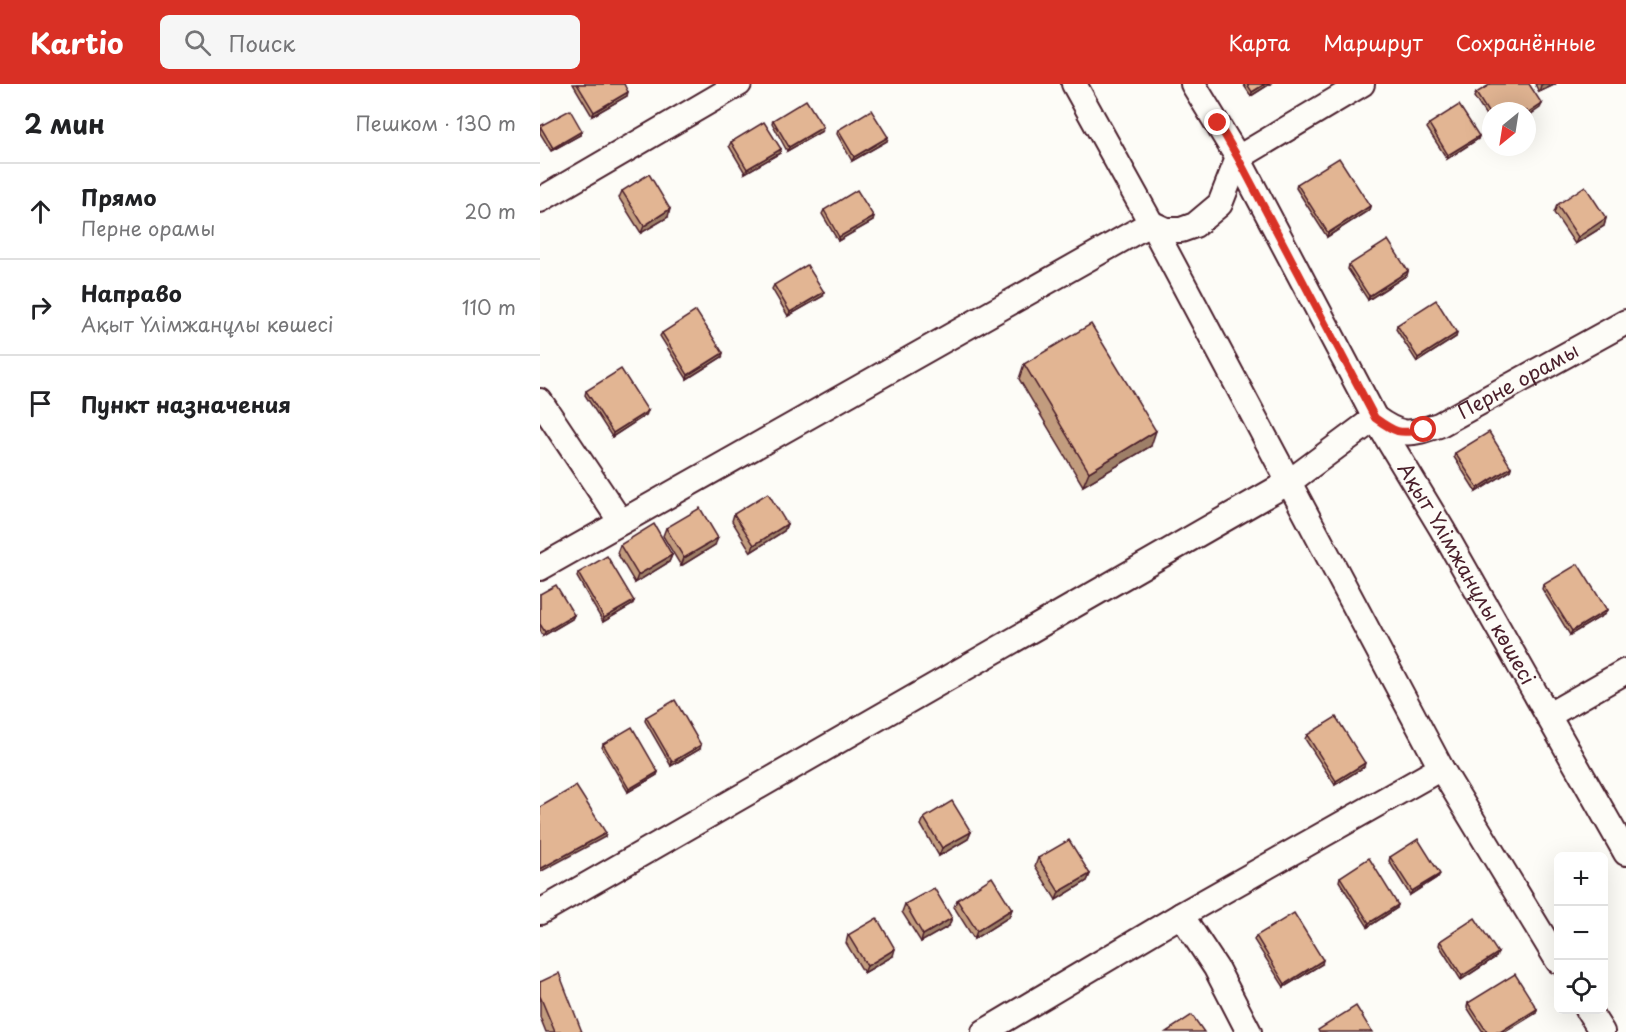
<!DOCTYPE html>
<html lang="ru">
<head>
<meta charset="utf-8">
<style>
  :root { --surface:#fff; --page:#f6f6f6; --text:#202124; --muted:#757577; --line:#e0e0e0; --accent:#d93025 }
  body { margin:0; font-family:"Playpen Sans",sans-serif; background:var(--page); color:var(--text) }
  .controls { position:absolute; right:18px; bottom:18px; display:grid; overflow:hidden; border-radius:9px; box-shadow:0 6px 24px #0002 }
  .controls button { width:54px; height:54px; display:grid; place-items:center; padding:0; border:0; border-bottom:2px solid var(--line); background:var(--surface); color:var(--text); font:30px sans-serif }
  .compass { position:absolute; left:942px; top:18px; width:54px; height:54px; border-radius:50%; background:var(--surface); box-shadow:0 6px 24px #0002; rotate:210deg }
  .stop { position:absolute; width:18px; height:18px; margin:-14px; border:4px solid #d93025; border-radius:50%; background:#fff }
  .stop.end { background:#d93025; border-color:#fff; box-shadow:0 2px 6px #0008 }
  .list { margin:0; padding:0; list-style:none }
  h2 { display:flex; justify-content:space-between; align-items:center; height:78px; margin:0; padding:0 24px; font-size:26px }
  h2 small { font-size:20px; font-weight:400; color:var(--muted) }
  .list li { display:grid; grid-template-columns:39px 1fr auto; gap:18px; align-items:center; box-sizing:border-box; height:96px; padding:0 24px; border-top:2px solid var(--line) }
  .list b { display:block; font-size:22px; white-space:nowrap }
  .list p { margin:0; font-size:20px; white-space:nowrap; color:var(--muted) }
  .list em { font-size:20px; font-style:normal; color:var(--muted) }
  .icon { flex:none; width:33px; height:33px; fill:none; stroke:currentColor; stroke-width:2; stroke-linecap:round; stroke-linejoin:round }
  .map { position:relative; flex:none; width:1086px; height:948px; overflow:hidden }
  header { display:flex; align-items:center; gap:36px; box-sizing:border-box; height:84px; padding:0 30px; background:var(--accent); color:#fff }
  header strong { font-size:28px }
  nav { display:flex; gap:33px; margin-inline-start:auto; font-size:21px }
  .search { width:420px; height:54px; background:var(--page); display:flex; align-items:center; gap:15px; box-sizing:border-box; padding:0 21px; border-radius:9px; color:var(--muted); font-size:22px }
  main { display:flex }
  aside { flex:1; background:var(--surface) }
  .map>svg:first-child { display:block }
</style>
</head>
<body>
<header>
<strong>Kartio</strong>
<div class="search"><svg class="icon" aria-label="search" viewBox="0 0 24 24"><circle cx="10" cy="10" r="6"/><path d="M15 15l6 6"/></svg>Поиск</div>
<nav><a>Карта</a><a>Маршрут</a><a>Сохранённые</a></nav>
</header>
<main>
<aside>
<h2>2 мин<small>Пешком · 130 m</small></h2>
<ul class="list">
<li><svg class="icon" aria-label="ahead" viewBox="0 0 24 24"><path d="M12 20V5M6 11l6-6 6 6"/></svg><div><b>Прямо</b><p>Перне орамы</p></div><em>20 m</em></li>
<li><svg class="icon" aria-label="right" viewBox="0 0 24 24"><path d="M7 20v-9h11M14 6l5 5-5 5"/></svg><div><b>Направо</b><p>Ақыт Үлімжанұлы көшесі</p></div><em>110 m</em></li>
<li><svg class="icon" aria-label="arrive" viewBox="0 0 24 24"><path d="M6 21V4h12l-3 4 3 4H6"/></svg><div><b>Пункт назначения</b></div></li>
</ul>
</aside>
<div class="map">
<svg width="1086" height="948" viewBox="0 0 1086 948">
  <rect width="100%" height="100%" fill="#fdfcf7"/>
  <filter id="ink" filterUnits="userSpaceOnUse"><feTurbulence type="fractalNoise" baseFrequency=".0167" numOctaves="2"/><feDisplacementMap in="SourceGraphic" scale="12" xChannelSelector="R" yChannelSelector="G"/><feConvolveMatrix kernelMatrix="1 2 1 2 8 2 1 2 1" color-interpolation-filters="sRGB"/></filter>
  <g filter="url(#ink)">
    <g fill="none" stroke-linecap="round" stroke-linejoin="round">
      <defs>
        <g id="street">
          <path d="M534,0L611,139L901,684"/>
          <path id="s1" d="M653,0L698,74L835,334L902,445L1086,769"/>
          <path d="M0,116L199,0"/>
          <path d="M0,317L81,438"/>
          <path d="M0,484L611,139L626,146H641L655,141L680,120L698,74L822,0"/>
          <path d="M1009,631L1086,587"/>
          <path id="s2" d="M0,828L749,398L835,334C861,353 869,351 899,341L1086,238"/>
          <path d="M1048,926L1062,948"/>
          <path d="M444,948L641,831"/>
          <path d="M709,948L676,884L641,831L901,684L1018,877"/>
        </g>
      </defs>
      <use href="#street" stroke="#4a1f2b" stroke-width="28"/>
      <use href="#street" stroke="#fdfcf7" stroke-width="24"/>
    </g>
    <g fill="#c29c7e" stroke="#4a1f2b" stroke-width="1.5">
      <path d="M33,0H84L87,12L52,32Z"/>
      <path d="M703,0H730L711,12Z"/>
      <path d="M995,0H1016L999,8Z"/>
      <path d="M936,9L1000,24L951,27V39L934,13Z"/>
      <path d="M233,36L282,47L247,67L232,39Z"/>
      <path d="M889,40L939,52L938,55L907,75L887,44Z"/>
      <path d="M0,42L40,51L11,67L0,49Z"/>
      <path d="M298,46L348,53L347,57L312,77L297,50Z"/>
      <path d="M191,58L241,65L240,69L205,89L189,62Z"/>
      <path d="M757,100L830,122L829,126L787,153L756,104Z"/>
      <path d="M82,107L128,133L101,149L79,114Z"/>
      <path d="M1017,121L1066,134L1064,142L1035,160L1014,129Z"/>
      <path d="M284,126L334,133L333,137L298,157L282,130Z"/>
      <path d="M809,181L868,187L867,191L828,216L808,185Z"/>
      <path d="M234,201L283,212L248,232L232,205Z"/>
      <path d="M857,241L917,249L916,253L877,278L856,245Z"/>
      <path d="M122,249L182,273L147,295L120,252Z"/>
      <path d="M484,280L611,362L543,402L479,295Z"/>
      <path d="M46,307L106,331L72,353L45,311Z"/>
      <path d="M915,369L971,383L970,387L936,408L914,373Z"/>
      <path d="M194,430L247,440L244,447L211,468L192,437Z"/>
      <path d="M126,444L175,461L141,482L123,452Z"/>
      <path d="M80,461L132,471L129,478L95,499L77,469Z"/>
      <path d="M38,489L94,517L92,521L63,538L37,493Z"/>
      <path d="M1003,501L1065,530L1030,551L1002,505Z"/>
      <path d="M0,510L34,531L32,535L3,552L0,546Z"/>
      <path d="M106,633L160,665L131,682L105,637Z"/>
      <path d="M767,651L824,683L795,701L765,655Z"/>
      <path d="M63,660L118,688L117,691L88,708L62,664Z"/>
      <path d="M384,734L431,748L428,755L399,772L381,741Z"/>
      <path d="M850,773L898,793L870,811L849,777Z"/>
      <path d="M498,774L550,790L547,797L516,816L495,782Z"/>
      <path d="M800,793L857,824L828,843L799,797Z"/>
      <path d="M417,816L472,825L469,833L434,855L414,823Z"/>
      <path d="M365,820L409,842L381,858L362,828Z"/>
      <path d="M308,851L353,872L324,889L306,859Z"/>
      <path d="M716,852L782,880L744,903L714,856Z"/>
      <path d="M900,857L956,873L921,896L899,861Z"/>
      <path d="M0,898L42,948H6L0,933Z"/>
      <path d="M928,919L997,925L996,929L965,948H943L927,923Z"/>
    </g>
    <g fill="#9e7f67" stroke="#4a1f2b" stroke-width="1.5">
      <path d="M725,0H730L711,12L712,8Z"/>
      <path d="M1003,0H1016L999,8L1001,1Z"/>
      <path d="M88,8L87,12L52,32L54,28Z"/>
      <path d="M1002,20L1000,24L987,33V30Z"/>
      <path d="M283,43L282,47L247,67L249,63Z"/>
      <path d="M42,47L40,51L11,67L13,64Z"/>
      <path d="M939,52L938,55L907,75L908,71Z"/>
      <path d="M348,53L347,57L312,77L314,73Z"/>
      <path d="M241,65L240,69L205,89L207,85Z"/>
      <path d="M830,122L829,126L787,153L788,149Z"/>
      <path d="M130,125L128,133L101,149L104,142Z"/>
      <path d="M334,133L333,137L298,157L299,153Z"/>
      <path d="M1066,134L1064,142L1035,160L1038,153Z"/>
      <path d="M868,187L867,191L828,216L829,212Z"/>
      <path d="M284,208L283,212L248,232L250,228Z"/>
      <path d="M917,249L916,253L877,278L878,274Z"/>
      <path d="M183,269L182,273L147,295L148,291Z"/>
      <path d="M108,327L106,331L72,353L73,349Z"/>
      <path d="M616,347L611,362L543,402L549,388Z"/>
      <path d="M971,383L970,387L936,408L938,404Z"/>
      <path d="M247,440L244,447L211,468L214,461Z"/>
      <path d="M178,454L175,461L141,482L144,474Z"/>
      <path d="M132,471L129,478L95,499L98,491Z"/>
      <path d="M94,517L92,521L63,538L64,534Z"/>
      <path d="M1067,526L1065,530L1030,551L1032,547Z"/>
      <path d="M34,531L32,535L3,552L5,548Z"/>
      <path d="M161,661L160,665L131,682L132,678Z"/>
      <path d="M825,679L824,683L795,701L796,697Z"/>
      <path d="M118,688L117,691L88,708L89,705Z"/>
      <path d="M431,748L428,755L399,772L402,764Z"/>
      <path d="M66,749L65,753L0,788V785Z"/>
      <path d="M550,790L547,797L516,816L519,808Z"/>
      <path d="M900,790L898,793L870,811L872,807Z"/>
      <path d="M858,821L857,824L828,843L829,839Z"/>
      <path d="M472,825L469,833L434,855L437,847Z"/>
      <path d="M412,834L409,842L381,858L383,851Z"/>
      <path d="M355,865L353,872L324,889L327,882Z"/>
      <path d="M958,869L956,873L921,896L922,892Z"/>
      <path d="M783,876L782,880L744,903L745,900Z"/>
      <path d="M997,925L996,929L965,948H960Z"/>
    </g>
    <g fill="#e2b593" stroke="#4a1f2b" stroke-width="1.5">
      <path d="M37,0H84L88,8L54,28Z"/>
      <path d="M707,0H725L712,8Z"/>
      <path d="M951,0H989L1002,20L987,30V27H951V33L936,9Z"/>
      <path d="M266,16L283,43L249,63L233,36Z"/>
      <path d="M919,21L939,52L908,71L889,40Z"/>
      <path d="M30,26L42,47L13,64L0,42Z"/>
      <path d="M331,26L348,53L314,73L298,46Z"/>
      <path d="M224,38L241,65L207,85L191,58Z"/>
      <path d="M799,74L830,122L788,149L757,100Z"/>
      <path d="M109,90L130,125L104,142L82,107Z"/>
      <path d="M1045,102L1066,134L1038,153L1017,121Z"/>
      <path d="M317,106L334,133L299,153L284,126Z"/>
      <path d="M848,156L868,187L829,212L809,181Z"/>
      <path d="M267,181L284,208L250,228L234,201Z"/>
      <path d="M896,216L917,249L878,274L857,241Z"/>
      <path d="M156,227L183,269L148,291L122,249Z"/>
      <path d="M551,240L616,347L549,388L484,280Z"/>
      <path d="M81,285L108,327L73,349L46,307Z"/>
      <path d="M949,348L971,383L938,404L915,369Z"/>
      <path d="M228,409L247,440L214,461L194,430Z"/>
      <path d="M160,424L178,454L144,474L126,444Z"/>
      <path d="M114,440L132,471L98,491L80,461Z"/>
      <path d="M67,472L94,517L64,534L38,489Z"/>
      <path d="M1038,480L1067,526L1032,547L1003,501Z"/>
      <path d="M16,501L34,531L5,548L0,540V510Z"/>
      <path d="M135,616L161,661L132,678L106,633Z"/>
      <path d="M796,633L825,679L796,697L767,651Z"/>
      <path d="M92,643L118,688L89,705L63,660Z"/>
      <path d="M36,702L66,749L0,785V723Z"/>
      <path d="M412,717L431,748L402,764L384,734Z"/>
      <path d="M878,755L900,790L872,807L850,773Z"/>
      <path d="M529,756L550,790L519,808L498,774Z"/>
      <path d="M829,774L858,821L829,839L800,793Z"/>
      <path d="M452,793L472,825L437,847L417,816Z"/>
      <path d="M394,804L412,834L383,851L365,820Z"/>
      <path d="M754,829L783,876L745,900L716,852Z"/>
      <path d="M337,834L355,865L327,882L308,851Z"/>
      <path d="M935,834L958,869L922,892L900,857Z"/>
      <path d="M19,889L42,948H15L0,912V898Z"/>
      <path d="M975,890L997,925L960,948H947L928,919Z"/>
      <path d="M816,922L832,948H779L778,946Z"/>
      <path d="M652,931L664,948H626Z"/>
    </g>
  </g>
  <g fill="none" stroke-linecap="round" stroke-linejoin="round" filter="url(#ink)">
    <path stroke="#d93025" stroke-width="8" d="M678,39L698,74L835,334C856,349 858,350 884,346"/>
  </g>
  <g text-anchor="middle" stroke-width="4.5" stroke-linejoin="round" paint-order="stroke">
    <g font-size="20" fill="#4a1f2b" stroke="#fdfcf7">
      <text dy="7" stroke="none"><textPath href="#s2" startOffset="1130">Перне орамы</textPath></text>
      <text dy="7" stroke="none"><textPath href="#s1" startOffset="561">Ақыт Үлімжанұлы көшесі</textPath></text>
    </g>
  </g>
</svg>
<div class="controls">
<button>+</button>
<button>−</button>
<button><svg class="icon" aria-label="locate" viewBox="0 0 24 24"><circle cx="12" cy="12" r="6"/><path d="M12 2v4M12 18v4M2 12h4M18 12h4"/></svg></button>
</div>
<svg class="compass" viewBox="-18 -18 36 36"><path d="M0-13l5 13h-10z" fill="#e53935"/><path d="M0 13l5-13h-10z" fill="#757577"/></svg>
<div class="stop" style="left:884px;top:346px"></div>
<div class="stop end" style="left:678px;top:39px"></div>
</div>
</main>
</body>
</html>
